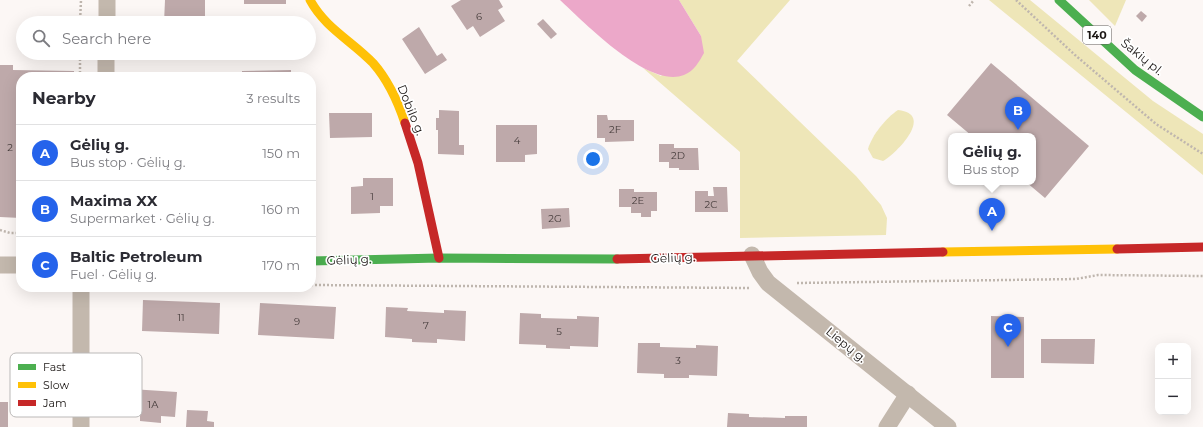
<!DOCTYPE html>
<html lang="en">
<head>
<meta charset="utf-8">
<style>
  :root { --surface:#fff; --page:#f7f7f7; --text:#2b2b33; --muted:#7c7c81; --line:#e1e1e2; --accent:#2563eb }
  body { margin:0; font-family:Montserrat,sans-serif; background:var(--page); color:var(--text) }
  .controls { position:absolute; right:12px; bottom:12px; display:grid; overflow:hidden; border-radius:8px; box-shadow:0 4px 16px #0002 }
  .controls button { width:36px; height:36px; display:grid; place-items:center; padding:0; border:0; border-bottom:1px solid var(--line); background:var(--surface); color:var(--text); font:20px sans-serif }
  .you { position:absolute; left:593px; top:159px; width:14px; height:14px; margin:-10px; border:3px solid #fff; border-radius:50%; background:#1a73e8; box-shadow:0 0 0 6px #1a73e833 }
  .badge { display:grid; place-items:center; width:26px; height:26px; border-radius:50%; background:var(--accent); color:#fff; font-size:13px; font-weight:700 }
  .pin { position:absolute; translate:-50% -33px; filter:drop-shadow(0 1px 2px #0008) }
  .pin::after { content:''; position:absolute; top:21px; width:14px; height:12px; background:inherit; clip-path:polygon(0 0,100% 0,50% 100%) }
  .popup { position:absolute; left:948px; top:133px; width:88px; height:52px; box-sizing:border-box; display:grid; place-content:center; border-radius:8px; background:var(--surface); filter:drop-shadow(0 1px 3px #0005); font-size:13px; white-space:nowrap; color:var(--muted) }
  .popup b { font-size:15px; color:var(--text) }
  .popup::after { content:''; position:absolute; left:50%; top:100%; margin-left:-8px; border:8px solid transparent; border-top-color:var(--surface) }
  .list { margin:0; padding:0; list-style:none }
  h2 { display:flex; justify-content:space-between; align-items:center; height:52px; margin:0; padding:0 16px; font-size:17px }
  h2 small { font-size:13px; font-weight:400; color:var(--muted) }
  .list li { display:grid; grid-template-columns:26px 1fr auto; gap:12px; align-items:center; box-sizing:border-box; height:56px; padding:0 16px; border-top:1px solid var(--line) }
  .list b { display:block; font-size:15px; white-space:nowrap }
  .list p { margin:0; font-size:13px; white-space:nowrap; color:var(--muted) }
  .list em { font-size:13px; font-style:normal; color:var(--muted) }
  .icon { flex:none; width:22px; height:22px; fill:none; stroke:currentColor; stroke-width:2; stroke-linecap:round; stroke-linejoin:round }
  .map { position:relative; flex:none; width:1203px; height:427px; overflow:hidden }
  .search { position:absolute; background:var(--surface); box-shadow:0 4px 16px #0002; left:16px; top:16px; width:300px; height:44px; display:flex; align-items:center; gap:10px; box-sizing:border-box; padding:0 14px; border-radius:22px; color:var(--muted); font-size:15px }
  .panel { position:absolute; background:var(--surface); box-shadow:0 4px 16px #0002; left:16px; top:72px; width:300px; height:220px; border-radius:16px }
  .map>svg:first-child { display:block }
</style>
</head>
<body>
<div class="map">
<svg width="1203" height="427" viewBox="0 0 1203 427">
  <rect width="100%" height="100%" fill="#fcf7f5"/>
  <g fill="#eee6b8">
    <path d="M679,0H790L737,61L856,176L881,205L887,218L886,235L740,238V152L643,68L661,76L701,36Z"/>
    <path d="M989,0H1030L1153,101L1203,134V175Z"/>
    <path d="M1089,0H1126L1115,26Z"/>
    <path d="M898,110C935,114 897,153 883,161L873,158L868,149C872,135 886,118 898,110Z"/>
  </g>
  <path fill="#eca8c9" d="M560,0H679L701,36L704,53C699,62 694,71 684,75C648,89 584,22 560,0Z"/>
  <g fill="#bea9aa">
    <path d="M165,0H205V23H164Z"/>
    <rect x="244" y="0" width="42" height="4"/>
    <path d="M461,0H499L503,7L498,10L505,21L480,37L473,26L467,30L451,6Z"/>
    <path d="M1141,11L1147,16L1142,22L1136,16Z"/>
    <path d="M543,19L557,34L551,39L537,24Z"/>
    <path d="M419,27L437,56L442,53L447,60L425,74L402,39Z"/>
    <path d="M991,63L1089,146L1045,198L1026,182H1033V136H972L947,115Z"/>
    <path d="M0,65H13V70L74,71V77H21V218L0,217Z"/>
    <path d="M291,70V77H242V71Z"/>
    <path d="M439,110L459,111V145H464V155L438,154V130H436V118H439Z"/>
    <path d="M329,113H372V137L330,138Z"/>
    <path d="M597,115H607L608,120H634V141L605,142V138H597Z"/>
    <path d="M496,125H537V154L525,155V162H496Z"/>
    <path d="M659,144H674V148H698L699,170H679V168H669V162H659Z"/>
    <path d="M363,178H393V206H380V213L351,214V187L363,186Z"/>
    <path d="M713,187H727L728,212H695V191H708V196H714Z"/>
    <path d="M619,189H634V192H657V211H651V217H641V213H631V207H619Z"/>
    <path d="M569,208L570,227L542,229L541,209Z"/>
    <path d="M143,300L220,303L219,334L142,331Z"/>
    <path d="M260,303L336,307L334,339L258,335Z"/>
    <path d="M386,307L408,308L407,311L444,313V310L466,311L465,341L437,339V343L412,342V339L385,337Z"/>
    <path d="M520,313L541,314V318L577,319V316L599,317L598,347L570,346V349L546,348V345L519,344Z"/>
    <path d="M991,316L1024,317V378H991Z"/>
    <path d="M1041,339H1095L1094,364L1041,363Z"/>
    <path d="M638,343H660V347L696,348V345L718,346L717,376L689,375V378H664V374L637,373Z"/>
    <path d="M131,389L177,392L175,417L161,416V423L140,421V416L129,415Z"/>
    <rect x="0" y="402" width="8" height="25"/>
    <path d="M187,410L208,411L207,421L214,422V427H186Z"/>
    <path d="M728,413L749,414V417L785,418V416H807V427H727Z"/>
  </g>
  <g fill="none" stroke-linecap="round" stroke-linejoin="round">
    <g stroke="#bfb6ae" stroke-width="2.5" stroke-dasharray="2 2" stroke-linecap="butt">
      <path d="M1016,0L1075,55L1156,124L1203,154"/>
      <path d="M969,6L974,0"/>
      <path d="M80,23L81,0"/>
      <path d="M80,77V53"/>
      <path d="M0,230L10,233H21"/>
      <path d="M797,283L1076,279L1098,275L1203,276"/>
      <path d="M311,285L750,288"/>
      <path d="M156,287H188"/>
    </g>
    <g stroke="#c3b8ad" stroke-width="17">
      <path d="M107,23V0"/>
      <path d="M106,77V53"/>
      <path d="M752,255L760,272L768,283L948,427"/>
      <path d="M0,265H21"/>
      <path d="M81,287V427"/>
      <path d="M887,427L908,394"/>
    </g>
    <g stroke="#4caf50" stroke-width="9">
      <path d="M1059,0L1135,70L1203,117"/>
      <path d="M311,261L439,258L617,259"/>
    </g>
    <g stroke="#ffc107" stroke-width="9">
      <path d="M310,0C325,28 352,41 373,63C388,80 398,102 405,123"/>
      <path d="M943,252L1117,249"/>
    </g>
    <g stroke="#c62828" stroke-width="9">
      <path d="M405,123L418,163L439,258"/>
      <path d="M1117,249L1203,247"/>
      <path d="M617,259L943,252"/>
    </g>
  </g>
  <g text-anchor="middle" stroke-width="3.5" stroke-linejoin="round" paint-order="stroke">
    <g font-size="10" fill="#443b3a">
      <text x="479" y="20">6</text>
      <text x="615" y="133">2F</text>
      <text x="517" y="144">4</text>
      <text x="10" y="151">2</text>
      <text x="678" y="159">2D</text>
      <text x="372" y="200">1</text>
      <text x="638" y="204">2E</text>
      <text x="711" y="208">2C</text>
      <text x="555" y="222">2G</text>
      <text x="181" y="321">11</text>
      <text x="297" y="325">9</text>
      <text x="426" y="329">7</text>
      <text x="559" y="335">5</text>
      <text x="678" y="364">3</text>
      <text x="153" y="408">1A</text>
    </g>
    <rect fill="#fff" stroke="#5f5c5a" stroke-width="1" x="1083" y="26" width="28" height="18" rx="3"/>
    <g font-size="11" font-weight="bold" fill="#1b1614">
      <text x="1097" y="39">140</text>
    </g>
    <g font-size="12" fill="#1b1614" stroke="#fff">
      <text transform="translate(1142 57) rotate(39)" y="4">Šakių pl.</text>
      <text transform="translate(411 110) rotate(68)" y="4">Dobilo g.</text>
      <text transform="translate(673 258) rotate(-2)" y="4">Gėlių g.</text>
      <text transform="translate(349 260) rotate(-2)" y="4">Gėlių g.</text>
      <text transform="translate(846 345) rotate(39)" y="4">Liepų g.</text>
    </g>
  </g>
  <rect x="10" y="353" width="132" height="64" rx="6" fill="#fff" stroke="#bbb9b8" stroke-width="1"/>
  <rect x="18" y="364" width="18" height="6" fill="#4caf50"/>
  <rect x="18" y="382" width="18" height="6" fill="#ffc107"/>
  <rect x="18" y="400" width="18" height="6" fill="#c62828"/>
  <g font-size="11" fill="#1b1614">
    <text x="43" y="371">Fast</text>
    <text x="43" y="389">Slow</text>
    <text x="43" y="407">Jam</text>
  </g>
</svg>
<div class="controls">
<button>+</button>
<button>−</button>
</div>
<div class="you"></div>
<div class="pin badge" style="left:992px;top:231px">A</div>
<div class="popup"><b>Gėlių g.</b>Bus stop</div>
<div class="pin badge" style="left:1018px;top:130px">B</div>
<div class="pin badge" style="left:1008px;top:347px">C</div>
<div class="search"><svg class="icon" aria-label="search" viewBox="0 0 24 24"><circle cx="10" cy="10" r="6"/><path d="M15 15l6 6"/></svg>Search here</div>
<section class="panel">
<h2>Nearby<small>3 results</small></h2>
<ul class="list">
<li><span class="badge">A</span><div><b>Gėlių g.</b><p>Bus stop · Gėlių g.</p></div><em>150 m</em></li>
<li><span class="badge">B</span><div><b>Maxima XX</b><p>Supermarket · Gėlių g.</p></div><em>160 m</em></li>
<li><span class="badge">C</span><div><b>Baltic Petroleum</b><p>Fuel · Gėlių g.</p></div><em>170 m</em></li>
</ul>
</section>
</div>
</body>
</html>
